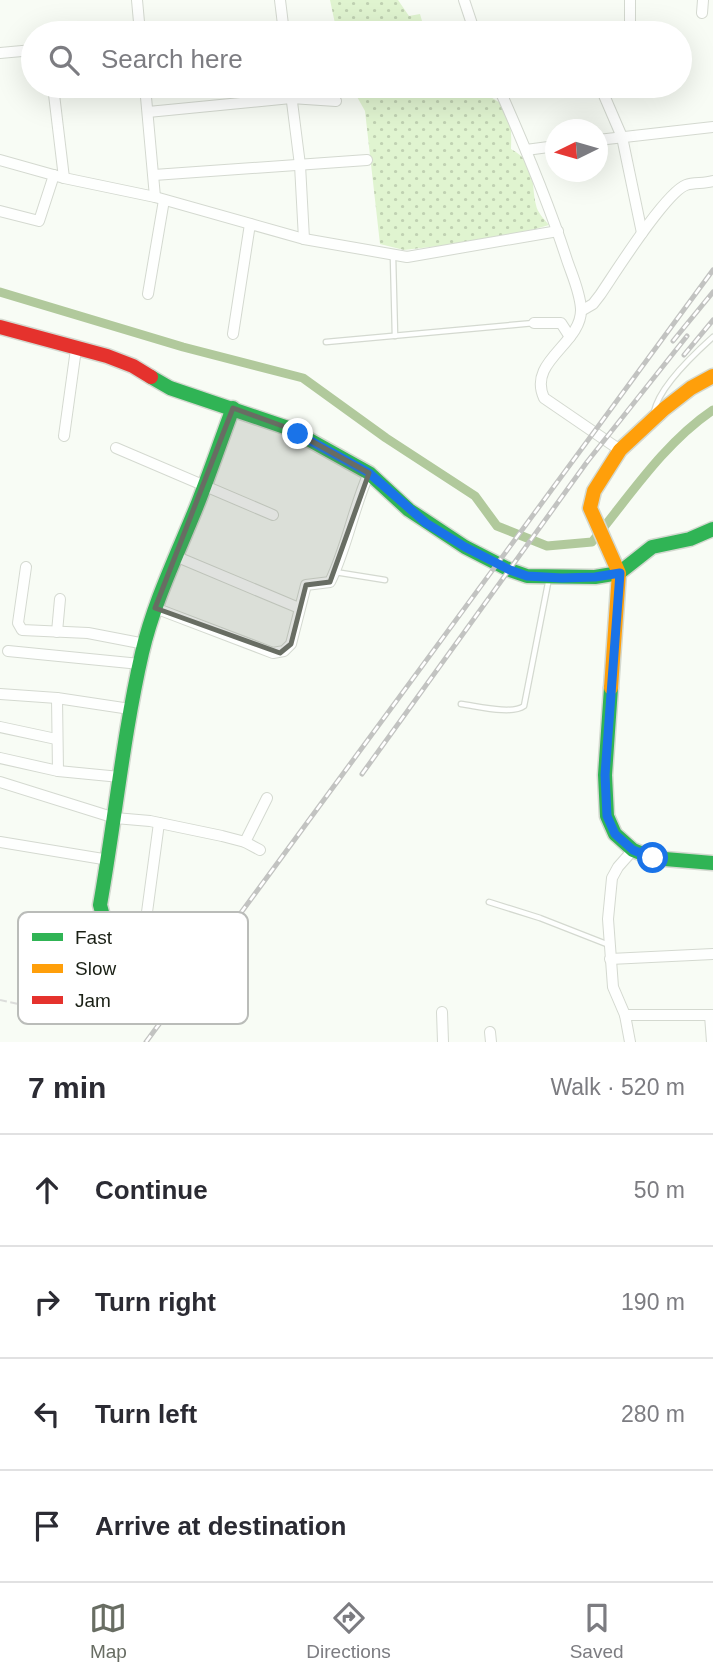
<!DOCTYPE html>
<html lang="en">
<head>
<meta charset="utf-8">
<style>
  :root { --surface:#fff; --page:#f7f7f7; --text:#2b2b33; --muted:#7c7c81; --line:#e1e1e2; --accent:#686d63 }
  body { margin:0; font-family:Helvetica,sans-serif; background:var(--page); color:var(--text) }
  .compass { position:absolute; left:545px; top:119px; width:63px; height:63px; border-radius:50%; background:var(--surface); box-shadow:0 7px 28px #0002; rotate:265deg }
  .stop { position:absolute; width:21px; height:21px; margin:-16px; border:5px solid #1a73e8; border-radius:50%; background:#fff }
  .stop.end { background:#1a73e8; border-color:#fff; box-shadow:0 2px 7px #0008 }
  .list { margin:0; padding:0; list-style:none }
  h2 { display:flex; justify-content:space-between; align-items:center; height:91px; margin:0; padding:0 28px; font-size:30px }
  h2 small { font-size:23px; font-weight:400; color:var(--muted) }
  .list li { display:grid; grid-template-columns:46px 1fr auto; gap:21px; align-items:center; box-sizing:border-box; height:112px; padding:0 28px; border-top:2px solid var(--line) }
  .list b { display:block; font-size:26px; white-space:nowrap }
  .list em { font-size:23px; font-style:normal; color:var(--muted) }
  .icon { flex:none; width:38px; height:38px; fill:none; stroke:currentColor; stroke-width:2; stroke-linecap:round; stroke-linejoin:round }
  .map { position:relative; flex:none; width:713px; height:1042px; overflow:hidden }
  .search { position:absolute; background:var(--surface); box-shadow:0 7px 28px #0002; left:21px; right:21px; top:21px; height:77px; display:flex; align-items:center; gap:18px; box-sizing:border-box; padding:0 24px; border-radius:38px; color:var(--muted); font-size:26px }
  .sheet { height:539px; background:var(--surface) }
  nav { display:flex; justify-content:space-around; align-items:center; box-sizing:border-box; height:98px; border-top:2px solid var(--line); background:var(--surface); font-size:19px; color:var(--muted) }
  nav a { display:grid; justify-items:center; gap:4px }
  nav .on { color:var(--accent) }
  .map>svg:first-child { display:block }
</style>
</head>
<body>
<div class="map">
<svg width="713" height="1042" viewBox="0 0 713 1042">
  <defs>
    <pattern id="grass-dots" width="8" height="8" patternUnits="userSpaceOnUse" patternTransform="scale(1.75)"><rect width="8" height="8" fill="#e0f4d0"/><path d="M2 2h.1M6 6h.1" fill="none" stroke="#c0d1b2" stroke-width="1.8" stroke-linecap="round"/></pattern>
  </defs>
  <rect width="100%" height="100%" fill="#f8fcf5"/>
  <g fill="url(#grass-dots)">
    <path d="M330,0H398L409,16L420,14L422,21L432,33H337Z"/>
    <path d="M354,86H478L480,94C511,101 512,121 511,149C539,165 530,180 536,205C537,212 544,219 549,225L500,239L447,245L404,250L380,244L365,111L356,95Z"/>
  </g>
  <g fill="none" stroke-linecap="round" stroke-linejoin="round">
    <path stroke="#b1c99c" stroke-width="9" d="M0,292L183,347L303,378L386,438L475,496L497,526L547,546L592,542C629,497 664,443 713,410"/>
    <defs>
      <g id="lane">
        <path d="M393,257L395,336"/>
        <path d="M326,342L534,323"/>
        <path d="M654,412C659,387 694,354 713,337"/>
        <path d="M335,572L385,580"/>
        <path d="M461,704C477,706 512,715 524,706L549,578"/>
        <path d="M489,902L540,918L609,945"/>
      </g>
      <g id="street">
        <path d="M137,0L140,33"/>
        <path d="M280,0L284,33"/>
        <path d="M464,0L475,33"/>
        <path d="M702,13L703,0"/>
        <path d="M221,33L283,27"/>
        <path d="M630,33V0"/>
        <path d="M0,53L33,50"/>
        <path d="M53,86L64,178"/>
        <path d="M145,86L155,197"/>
        <path d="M290,86L300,165L304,239"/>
        <path d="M498,86C523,142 547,198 566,257C571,273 580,291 581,309C582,344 527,361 544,398L620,450"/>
        <path d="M600,86L622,137L642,233"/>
        <path d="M148,112L291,98L336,101"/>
        <path d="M598,140L713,127"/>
        <path d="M526,150L556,146"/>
        <path d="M0,160L64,178L155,197L304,239L407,257L558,231"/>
        <path d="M154,175L367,160"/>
        <path d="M0,211L39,221L54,175"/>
        <path d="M148,294L164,200"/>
        <path d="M581,311L593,304L600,295C615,273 665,193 686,185C694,182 704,184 713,181"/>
        <path d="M534,323H561L570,337"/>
        <path d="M233,334L250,224"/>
        <path d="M64,436L76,349"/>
        <path d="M116,448L273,515"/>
        <path d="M175,556L299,608"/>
        <path d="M26,567L18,623L22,630L88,633L145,644"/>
        <path d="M155,608L273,653L284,651L291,644L306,585L330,582C347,547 353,509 369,473"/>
        <path d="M57,632L60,599"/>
        <path d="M8,651L140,664"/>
        <path d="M0,694L57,698L130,709"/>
        <path d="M57,698L58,771"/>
        <path d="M0,727L56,739"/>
        <path d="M0,758L58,771L120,777"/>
        <path d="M0,782L115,818L150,821L222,836L245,842L260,850"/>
        <path d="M0,842L109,860"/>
        <path d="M245,842L267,798"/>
        <path d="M145,927L159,823"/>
        <path d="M610,959L713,954"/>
        <path d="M442,1012L443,1042"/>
        <path d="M625,1015H713"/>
        <path d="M710,1015L712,1042"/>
        <path d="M490,1032L491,1042"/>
        <path d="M630,1042L625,1015L613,987L608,919L612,878L618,867L633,850"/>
      </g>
      <g id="fast">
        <path d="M151,377L170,388L288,428L369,473L409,510L465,547L510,570L527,576L595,577L619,573L652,547L690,539L713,529"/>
        <path d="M611,688L605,775L607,816L615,834L633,850L653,858L713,863"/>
        <path d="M176,932L108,920L103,916L100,905C115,821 123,736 142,653C154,601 178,553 198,503C210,472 221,440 233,408"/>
      </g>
      <path id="slow" d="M611,688L619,573L590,508L594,491L620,450L664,409L691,388L713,376"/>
      <path id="jam" d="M0,327L107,356L133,366L151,377"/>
    </defs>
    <use href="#lane" stroke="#d4d9d0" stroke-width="7"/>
    <use href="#street" stroke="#d4d9d0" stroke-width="12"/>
    <use href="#fast" stroke="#d4d9d0" stroke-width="17"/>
    <use href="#slow" stroke="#d4d9d0" stroke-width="17"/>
    <use href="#jam" stroke="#d4d9d0" stroke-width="17"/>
    <path stroke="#dcdddb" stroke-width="2" stroke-dasharray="7 3.5" stroke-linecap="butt" d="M0,1000L69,1015L75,1014L97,926"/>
    <use href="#lane" stroke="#fefffe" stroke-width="4.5"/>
    <use href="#street" stroke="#fefffe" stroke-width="10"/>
    <use href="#fast" stroke="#30b455" stroke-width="14"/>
    <use href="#slow" stroke="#ff9f0a" stroke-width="14"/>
    <use href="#jam" stroke="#e5322d" stroke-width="14"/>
    <defs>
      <g id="rail">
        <path d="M673,341L713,292"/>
        <path d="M684,355L713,320"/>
        <path d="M362,774L587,462L687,336"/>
        <path d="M146,1042L713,270"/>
      </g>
    </defs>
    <use href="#rail" stroke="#c2c3c1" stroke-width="5"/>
    <use href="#rail" stroke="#fff" stroke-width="2.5" stroke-dasharray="8" stroke-linecap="butt"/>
  </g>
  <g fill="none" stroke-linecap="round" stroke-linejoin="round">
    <path stroke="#1a73e8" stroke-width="9" d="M298,434L369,473L426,523L465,547L510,570L527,576L562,578L595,577L620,573L605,775L607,816L615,834L633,850L653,858"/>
  </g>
  <path fill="#686d63" fill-opacity="0.2" stroke="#686d63" stroke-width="5" stroke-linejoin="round" d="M233,408L288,428L369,473L330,582L306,585L291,644L280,653L155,608Z"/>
  <rect x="18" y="912" width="230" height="112" rx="10" fill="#fff" stroke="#babcb9" stroke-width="2"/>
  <rect x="32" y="933" width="31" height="8" fill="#30b455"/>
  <rect x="32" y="964" width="31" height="9" fill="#ff9f0a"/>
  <rect x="32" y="996" width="31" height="8" fill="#e5322d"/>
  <g font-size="19" fill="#1a2015">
    <text x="75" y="944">Fast</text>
    <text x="75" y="975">Slow</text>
    <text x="75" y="1007">Jam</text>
  </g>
</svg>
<svg class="compass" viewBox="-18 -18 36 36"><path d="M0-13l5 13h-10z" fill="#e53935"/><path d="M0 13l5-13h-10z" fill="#7c7c81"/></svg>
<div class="stop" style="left:653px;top:858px"></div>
<div class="stop end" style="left:298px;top:434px"></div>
<div class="search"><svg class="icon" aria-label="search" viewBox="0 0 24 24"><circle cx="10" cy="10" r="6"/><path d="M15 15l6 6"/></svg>Search here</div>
</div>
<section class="sheet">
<h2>7 min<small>Walk · 520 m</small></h2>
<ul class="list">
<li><svg class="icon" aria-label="ahead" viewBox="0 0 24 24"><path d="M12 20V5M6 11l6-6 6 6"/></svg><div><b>Continue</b></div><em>50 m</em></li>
<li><svg class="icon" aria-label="right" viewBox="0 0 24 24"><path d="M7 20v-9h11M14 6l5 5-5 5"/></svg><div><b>Turn right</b></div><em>190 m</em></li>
<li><svg class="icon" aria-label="left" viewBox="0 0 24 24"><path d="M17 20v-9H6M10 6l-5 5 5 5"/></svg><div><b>Turn left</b></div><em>280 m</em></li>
<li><svg class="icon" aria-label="arrive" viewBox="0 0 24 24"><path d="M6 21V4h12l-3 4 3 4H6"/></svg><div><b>Arrive at destination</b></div></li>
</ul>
</section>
<nav>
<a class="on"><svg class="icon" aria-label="map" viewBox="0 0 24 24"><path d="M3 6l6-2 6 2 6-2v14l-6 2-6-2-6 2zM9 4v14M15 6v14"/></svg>Map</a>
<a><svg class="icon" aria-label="directions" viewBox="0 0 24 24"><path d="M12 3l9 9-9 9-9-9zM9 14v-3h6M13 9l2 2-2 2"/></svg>Directions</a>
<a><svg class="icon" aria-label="saved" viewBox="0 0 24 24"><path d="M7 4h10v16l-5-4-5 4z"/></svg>Saved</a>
</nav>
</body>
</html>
